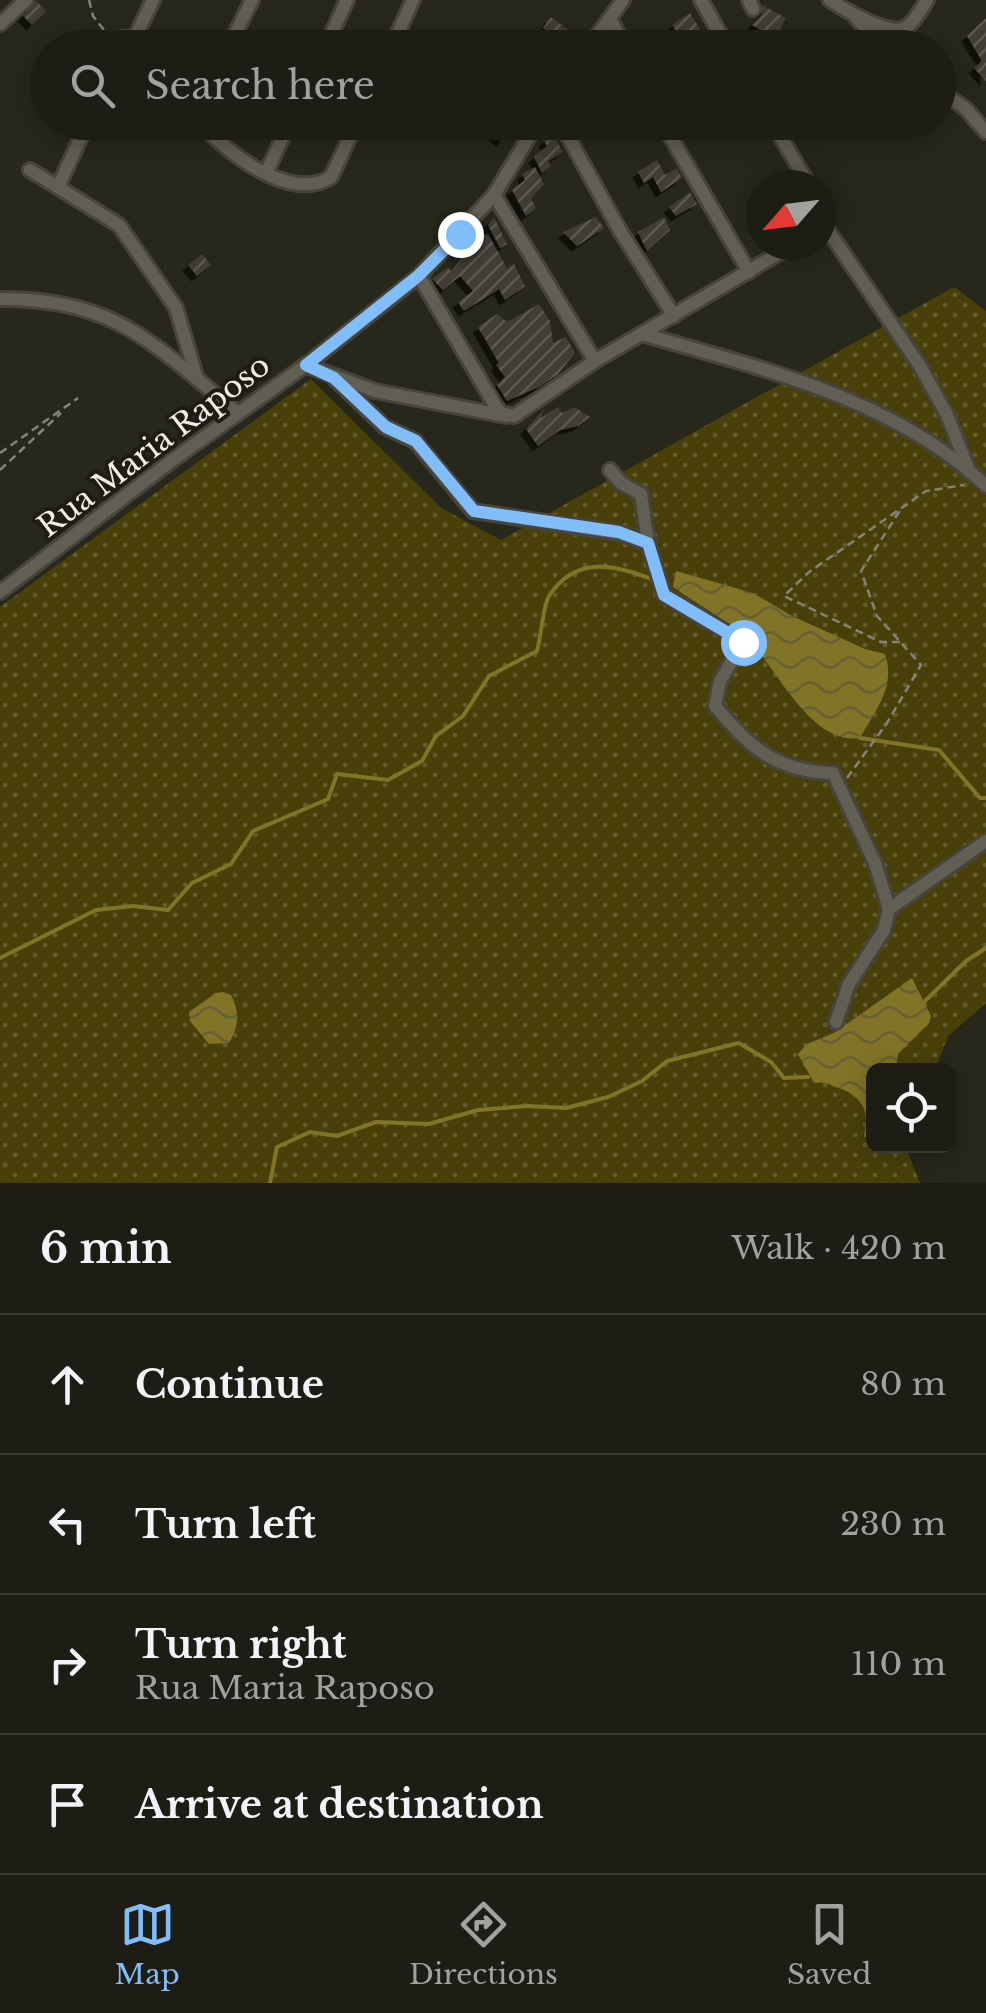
<!DOCTYPE html>
<html lang="en">
<head>
<meta charset="utf-8">
<style>
  :root { --surface:#1e1d15; --page:#26261e; --text:#f1f3f6; --muted:#a1a2a0; --line:#3c3b34; --accent:#80bdfa }
  body { margin:0; font-family:"Libre Baskerville",serif; background:var(--page); color:var(--text) }
  .controls { position:absolute; right:30px; bottom:30px; display:grid; overflow:hidden; border-radius:15px; box-shadow:0 5px 25px #0003 }
  .controls button { width:90px; height:90px; display:grid; place-items:center; padding:0; border:0; border-bottom:2px solid var(--line); background:var(--surface); color:var(--text); font:50px sans-serif }
  .compass { position:absolute; left:746px; top:170px; width:90px; height:90px; border-radius:50%; background:var(--surface); box-shadow:0 5px 25px #0003; rotate:242deg }
  .stop { position:absolute; width:30px; height:30px; margin:-22px; border:8px solid #80bdfa; border-radius:50%; background:#fff }
  .stop.end { background:#80bdfa; border-color:#fff; box-shadow:0 2px 10px #0008 }
  .list { margin:0; padding:0; list-style:none }
  h2 { display:flex; justify-content:space-between; align-items:center; height:130px; margin:0; padding:0 40px; font-size:42px }
  h2 small { font-size:32px; font-weight:400; color:var(--muted) }
  .list li { display:grid; grid-template-columns:65px 1fr auto; gap:30px; align-items:center; box-sizing:border-box; height:140px; padding:0 40px; border-top:2px solid var(--line) }
  .list b { display:block; font-size:38px; white-space:nowrap }
  .list p { margin:0; font-size:32px; white-space:nowrap; color:var(--muted) }
  .list em { font-size:32px; font-style:normal; color:var(--muted) }
  .icon { flex:none; width:55px; height:55px; fill:none; stroke:currentColor; stroke-width:2; stroke-linecap:round; stroke-linejoin:round }
  .map { position:relative; flex:none; width:986px; height:1183px; overflow:hidden }
  .search { position:absolute; background:var(--surface); box-shadow:0 5px 25px #0003; left:30px; right:30px; top:30px; height:110px; display:flex; align-items:center; gap:25px; box-sizing:border-box; padding:0 35px; border-radius:55px; color:var(--muted); font-size:38px }
  .sheet { height:690px; background:var(--surface) }
  nav { display:flex; justify-content:space-around; align-items:center; box-sizing:border-box; height:140px; border-top:2px solid var(--line); background:var(--surface); font-size:28px; color:var(--muted) }
  nav a { display:grid; justify-items:center; gap:5px }
  nav .on { color:var(--accent) }
  .map>svg:first-child { display:block }
</style>
</head>
<body>
<div class="map">
<svg width="986" height="1183" viewBox="0 0 986 1183">
  <defs>
    <pattern id="grass-dots" width="8" height="8" patternUnits="userSpaceOnUse" patternTransform="scale(2.5)"><rect width="8" height="8" fill="#494009"/><path d="M2 2h.1M6 6h.1" fill="none" stroke="#645c2d" stroke-width="1.8" stroke-linecap="round"/></pattern>
    <pattern id="water-waves" width="16" height="10" patternUnits="userSpaceOnUse" patternTransform="scale(2.5)"><rect width="16" height="10" fill="#817426"/><path d="M0 5q4-4 8 0t8 0" fill="none" stroke="#676034"/></pattern>
    <pattern id="building-hatch" width="6" height="6" patternUnits="userSpaceOnUse" patternTransform="scale(2.5)"><rect width="6" height="6" fill="#3f3d33"/><path d="M-1 1l2-2M0 6l6-6M5 7l2-2" fill="none" stroke="#5b5951"/></pattern>
    <filter id="shadow"><feDropShadow dx="-5.5" dy="5.5" stdDeviation="0" flood-color="#0009"/></filter>
  </defs>
  <rect width="100%" height="100%" fill="#28271c"/>
  <path fill="url(#grass-dots)" d="M954,287L986,311V1003L948,1036L937,1065L948,1070H874V1146H905L920,1183H0V607L311,379L441,508L501,540Z"/>
  <g fill="url(#water-waves)">
    <path d="M676,571L753,593L792,616L865,649L885,654C896,686 876,710 860,738C812,745 779,672 751,643C730,621 698,605 673,587Z"/>
    <path d="M912,978L931,1016L929,1023L898,1054L896,1070H874L873,1143L864,1136C870,1112 863,1097 839,1088C829,1085 826,1081 814,1083L798,1054L807,1044L834,1033Z"/>
    <path d="M223,992L231,995C240,1013 239,1025 229,1043L209,1044L190,1021L189,1012L216,993Z"/>
  </g>
  <g fill="none" stroke-linecap="round" stroke-linejoin="round">
    <g stroke="#817426" stroke-width="4">
      <path d="M860,738L939,750L980,798H986"/>
      <path d="M0,958L96,910L133,906L168,910L192,883L231,864L253,831L328,799L337,774L388,780L422,761L436,736L463,716L489,676L537,651C541,637 543,606 549,596C577,553 618,566 657,581"/>
      <path d="M924,1002L966,961L986,948"/>
      <path d="M270,1183L277,1147L310,1132L337,1136L376,1122L429,1124L478,1110L527,1106L566,1108L608,1097L642,1081L667,1061L739,1043L771,1062L784,1078L808,1077"/>
    </g>
  </g>
  <g fill="url(#building-hatch)" filter="url(#shadow)">
    <path d="M36,1L46,11L32,25L23,16Z"/>
    <path d="M762,5L786,18L775,38L752,25L762,14Z"/>
    <path d="M690,13L707,40L695,48H687L672,25Z"/>
    <path d="M551,17L571,32L563,43L543,28Z"/>
    <path d="M986,18V81L974,68L982,61L967,36Z"/>
    <path d="M477,122H499L509,130L502,141Z"/>
    <path d="M553,135L563,152L548,161L551,166L542,173L534,157L547,146L544,141Z"/>
    <path d="M657,160L665,175L677,168L682,178L661,192L653,177L644,183L638,172Z"/>
    <path d="M535,167L544,184L531,199L536,208L526,216L512,190L525,180L522,174Z"/>
    <path d="M690,192L697,204L676,216L669,207Z"/>
    <path d="M494,217L507,244L500,248L488,225Z"/>
    <path d="M596,217L604,228L577,246L563,232Z"/>
    <path d="M664,217L670,230L647,251L638,232Z"/>
    <path d="M488,234L507,268L514,264L525,286L505,300L499,289L464,311L458,302L473,291L460,276L443,290L432,279L448,267L451,271L467,252L464,246Z"/>
    <path d="M202,254L211,265L197,276L188,265Z"/>
    <path d="M539,304L550,321L553,343L566,337L575,353L558,374L539,387L507,401L497,385L505,377L496,365L499,363L478,327L497,314L507,322Z"/>
    <path d="M558,407L562,413L574,407L590,417L578,426L560,430L538,446L526,429L544,409L541,418Z"/>
  </g>
  <g fill="none" stroke-linecap="round" stroke-linejoin="round">
    <defs>
      <g id="minor">
        <path d="M701,0L728,48"/>
        <path d="M749,0L753,9"/>
        <path d="M830,0C845,10 891,38 907,27C915,21 922,8 927,0"/>
        <path d="M610,18L625,48"/>
        <path d="M857,19L884,48"/>
        <path d="M0,24L26,0"/>
        <path d="M109,48L112,39L137,37"/>
        <path d="M140,48L137,33L153,0"/>
        <path d="M228,48L252,0"/>
        <path d="M325,48L347,0"/>
        <path d="M391,48L413,0"/>
        <path d="M588,48L623,0"/>
        <path d="M938,89L966,109L986,132"/>
        <path d="M200,122C225,152 291,203 331,177L357,122"/>
        <path d="M560,122L619,229L674,316"/>
        <path d="M662,122L749,272"/>
        <path d="M772,122L809,185"/>
        <path d="M30,170L119,225L176,308L197,379"/>
        <path d="M266,173L290,122"/>
        <path d="M58,187L88,122"/>
        <path d="M494,195L595,361"/>
        <path d="M821,220L920,366L947,415L968,468"/>
        <path d="M419,276L495,405L501,413L514,416L595,361L793,245"/>
        <path d="M0,299C116,298 154,345 238,413"/>
        <path d="M642,334C762,369 893,398 986,486"/>
        <path d="M305,365L375,391L506,416"/>
        <path d="M334,378L385,427L415,441L473,511L619,533L648,543L664,595L743,642L720,681L715,706C751,748 775,771 833,773L875,863L889,909L884,930L849,984L836,1022"/>
        <path d="M610,470L621,483L641,494L648,543"/>
        <path d="M0,592L174,459L310,362L419,276L494,195L538,122"/>
        <path d="M889,909L986,841"/>
      </g>
    </defs>
    <use href="#minor" stroke="#46443c" stroke-width="18"/>
    <g stroke="#85847b" stroke-width="2.5" stroke-dasharray="8 5" stroke-linecap="butt">
      <path d="M89,0L93,16L104,30"/>
      <path d="M0,453L78,398"/>
      <path d="M0,470L61,413"/>
      <path d="M900,642H881L784,596L809,572L926,491L964,485"/>
      <path d="M847,778L887,723L921,665L877,616L861,571L901,509"/>
    </g>
    <use href="#minor" stroke="#615f54" stroke-width="12"/>
  </g>
  <g fill="none" stroke-linecap="round" stroke-linejoin="round">
    <path stroke="#80bdfa" stroke-width="12" d="M460,234L418,276L306,365L334,378L386,427L416,441L474,511L619,532L648,543L664,595L743,642"/>
  </g>
  <g text-anchor="middle" stroke-width="8" stroke-linejoin="round" paint-order="stroke">
    <g font-size="30" fill="#eeede6" stroke="#1f1d13">
      <text transform="translate(154 446) rotate(-37)" y="10">Rua Maria Raposo</text>
    </g>
  </g>
</svg>
<div class="controls">
<button><svg class="icon" aria-label="locate" viewBox="0 0 24 24"><circle cx="12" cy="12" r="6"/><path d="M12 2v4M12 18v4M2 12h4M18 12h4"/></svg></button>
</div>
<svg class="compass" viewBox="-18 -18 36 36"><path d="M0-13l5 13h-10z" fill="#e53935"/><path d="M0 13l5-13h-10z" fill="#a1a2a0"/></svg>
<div class="stop" style="left:743px;top:642px"></div>
<div class="stop end" style="left:460px;top:234px"></div>
<div class="search"><svg class="icon" aria-label="search" viewBox="0 0 24 24"><circle cx="10" cy="10" r="6"/><path d="M15 15l6 6"/></svg>Search here</div>
</div>
<section class="sheet">
<h2>6 min<small>Walk · 420 m</small></h2>
<ul class="list">
<li><svg class="icon" aria-label="ahead" viewBox="0 0 24 24"><path d="M12 20V5M6 11l6-6 6 6"/></svg><div><b>Continue</b></div><em>80 m</em></li>
<li><svg class="icon" aria-label="left" viewBox="0 0 24 24"><path d="M17 20v-9H6M10 6l-5 5 5 5"/></svg><div><b>Turn left</b></div><em>230 m</em></li>
<li><svg class="icon" aria-label="right" viewBox="0 0 24 24"><path d="M7 20v-9h11M14 6l5 5-5 5"/></svg><div><b>Turn right</b><p>Rua Maria Raposo</p></div><em>110 m</em></li>
<li><svg class="icon" aria-label="arrive" viewBox="0 0 24 24"><path d="M6 21V4h12l-3 4 3 4H6"/></svg><div><b>Arrive at destination</b></div></li>
</ul>
</section>
<nav>
<a class="on"><svg class="icon" aria-label="map" viewBox="0 0 24 24"><path d="M3 6l6-2 6 2 6-2v14l-6 2-6-2-6 2zM9 4v14M15 6v14"/></svg>Map</a>
<a><svg class="icon" aria-label="directions" viewBox="0 0 24 24"><path d="M12 3l9 9-9 9-9-9zM9 14v-3h6M13 9l2 2-2 2"/></svg>Directions</a>
<a><svg class="icon" aria-label="saved" viewBox="0 0 24 24"><path d="M7 4h10v16l-5-4-5 4z"/></svg>Saved</a>
</nav>
</body>
</html>
